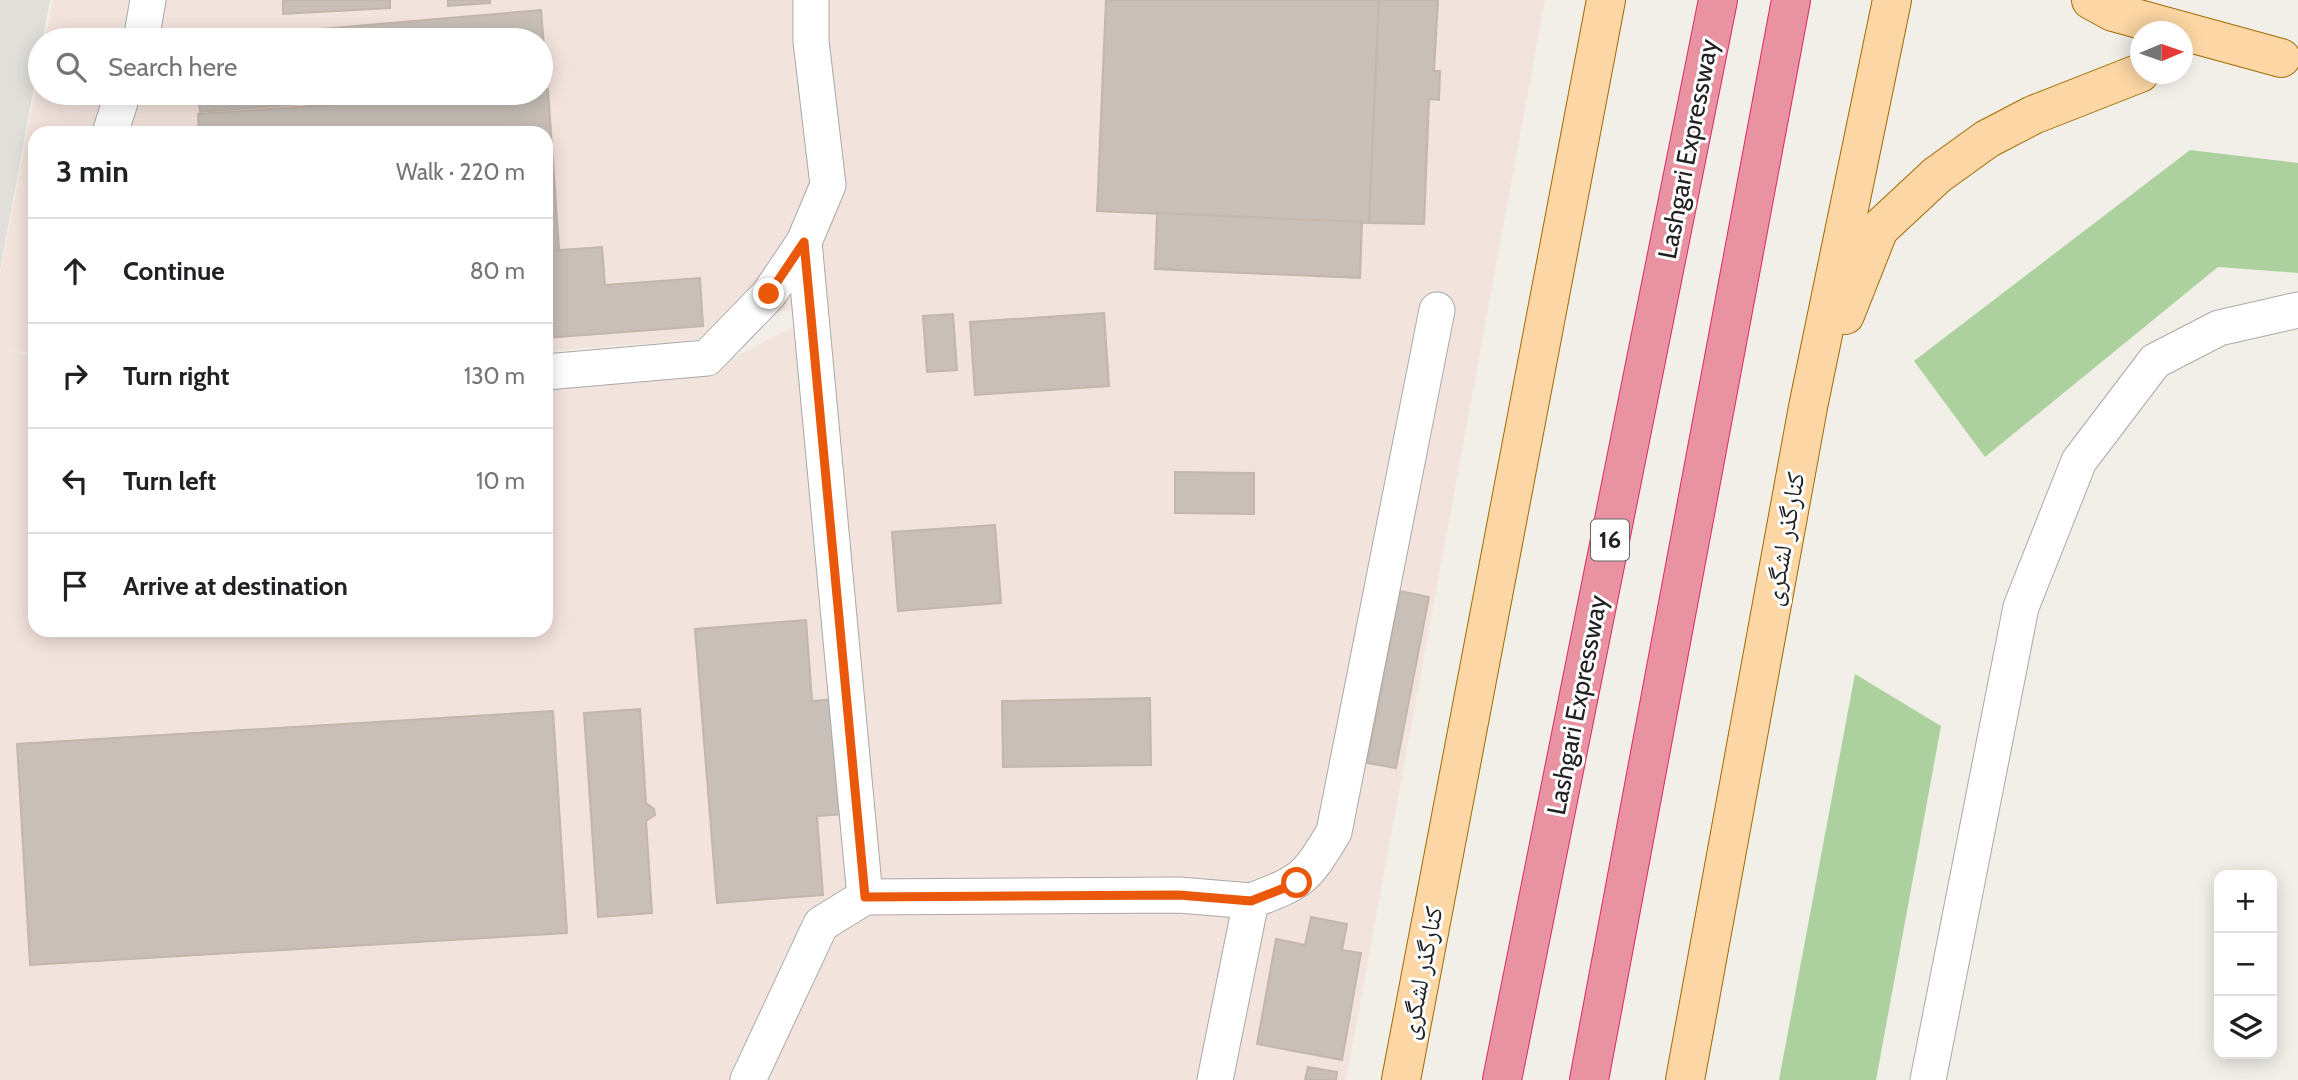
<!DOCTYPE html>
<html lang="en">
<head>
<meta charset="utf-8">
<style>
  :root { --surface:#fff; --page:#f2f2f2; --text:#202124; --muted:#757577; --line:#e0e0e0 }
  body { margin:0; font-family:Cabin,"Noto Naskh Arabic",sans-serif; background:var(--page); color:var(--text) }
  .controls { position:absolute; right:21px; bottom:21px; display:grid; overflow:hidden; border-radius:14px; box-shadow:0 4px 18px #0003 }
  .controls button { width:63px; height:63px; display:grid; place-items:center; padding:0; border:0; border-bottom:2px solid var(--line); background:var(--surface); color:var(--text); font:35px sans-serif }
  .compass { position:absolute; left:2130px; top:21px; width:63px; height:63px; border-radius:50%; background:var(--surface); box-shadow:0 4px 18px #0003; rotate:88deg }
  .stop { position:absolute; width:21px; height:21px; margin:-16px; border:5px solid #ea580c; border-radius:50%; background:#fff }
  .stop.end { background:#ea580c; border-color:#fff; box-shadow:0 2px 7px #0008 }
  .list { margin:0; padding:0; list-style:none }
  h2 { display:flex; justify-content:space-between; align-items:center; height:91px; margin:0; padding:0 28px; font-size:30px }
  h2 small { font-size:23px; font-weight:400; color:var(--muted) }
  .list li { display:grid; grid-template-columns:46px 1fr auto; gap:21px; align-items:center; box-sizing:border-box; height:105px; padding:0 28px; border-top:2px solid var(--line) }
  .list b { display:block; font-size:26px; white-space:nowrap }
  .list em { font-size:23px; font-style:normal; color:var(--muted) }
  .icon { flex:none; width:38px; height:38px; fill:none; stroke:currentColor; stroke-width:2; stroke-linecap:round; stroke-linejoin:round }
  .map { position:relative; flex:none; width:2298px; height:1080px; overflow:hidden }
  .search { position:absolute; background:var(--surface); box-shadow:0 4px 18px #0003; left:28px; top:28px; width:525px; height:77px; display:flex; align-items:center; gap:18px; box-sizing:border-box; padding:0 24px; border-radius:38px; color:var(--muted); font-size:26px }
  .panel { position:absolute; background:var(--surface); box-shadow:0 4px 18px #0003; left:28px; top:126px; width:525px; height:511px; border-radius:21px }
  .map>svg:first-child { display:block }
</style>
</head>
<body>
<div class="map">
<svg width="2298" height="1080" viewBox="0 0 2298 1080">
  <rect width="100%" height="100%" fill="#f2efe9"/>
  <path fill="#f3e3dd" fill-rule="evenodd" d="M53,0H1545L1346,1080H0V275L40,65V93H541V40H45ZM35,133H546V351L740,337L774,311L828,309L733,358L546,369V630H35V356L3,350L35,353Z"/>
  <path fill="#e1dfda" d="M0,0H50L0,271Z"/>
  <g fill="#add19e">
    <path d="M2190,150L2298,163V273L2218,267L1985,457L1914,361Z"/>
    <path d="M1855,674L1941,726L1876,1080H1779Z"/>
  </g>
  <g fill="#c7bfb8" stroke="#c4b6ab" stroke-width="2">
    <path d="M283,0H390V8L283,14Z"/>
    <path d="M448,0H490V3L448,6Z"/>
    <path d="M1106,0H1379L1369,223L1097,211Z"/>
    <path d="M1379,0H1438L1434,71H1440L1439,100L1429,99L1424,224L1369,223Z"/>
    <path d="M541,10L547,84H541V40H194Z"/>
    <path d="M548,89L559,250L546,251V133H199L198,114L498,93H541V90Z"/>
    <path d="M198,93H436L200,112Z"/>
    <path d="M1157,213L1362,222L1360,278L1155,269Z"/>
    <path d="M602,247L605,285L700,278L703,326L546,338V251Z"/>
    <path d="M1104,313L1109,386L975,395L970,322Z"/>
    <path d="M953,314L957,370L927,372L923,316Z"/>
    <path d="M1175,472L1254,473V514L1175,513Z"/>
    <path d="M995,525L1001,603L898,611L892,532Z"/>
    <path d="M1400,591L1429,597L1396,768L1367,763Z"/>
    <path d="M806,620L812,701L836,699L845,814L817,816L823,895L717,903L695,629Z"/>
    <path d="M1150,698L1151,765L1003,767L1002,701Z"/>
    <path d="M640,709L646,803L654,809L655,815L646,821L652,913L598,917L584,713Z"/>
    <path d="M553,711L567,933L30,965L17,744Z"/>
    <path d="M1311,917L1347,924L1342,950L1361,953L1342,1060L1257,1044L1276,939L1305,945Z"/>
    <path d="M1308,1067L1337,1072L1336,1080H1305Z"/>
  </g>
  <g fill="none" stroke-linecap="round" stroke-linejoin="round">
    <defs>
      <g id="minor">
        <path d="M141,40L148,0"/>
        <path d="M110,133L123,93"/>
        <path d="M804,242L865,897"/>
        <path d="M546,372L707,358L769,294L804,242L828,185L811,41V0"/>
        <path d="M748,1080L821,924L865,897L1179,895L1251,901"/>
        <path d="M1215,1080L1251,901C1303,881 1305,880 1334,832L1437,310"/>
        <path d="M1928,1080L2021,607L2079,461L2155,361L2219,328L2298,310"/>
      </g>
      <g id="major">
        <path d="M2091,0L2113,12L2281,58"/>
        <path d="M1845,315L1879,229L1937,175L1987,139L2033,115L2140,73"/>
        <path d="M1401,1080L1606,0"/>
        <path d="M1685,1080L1808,407L1892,0"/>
      </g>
      <g id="highway">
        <path d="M1502,1080L1718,0"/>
        <path d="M1589,1080L1791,0"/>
      </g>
    </defs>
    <use href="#minor" stroke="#a9a9a9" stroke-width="37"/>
    <use href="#major" stroke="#a06b00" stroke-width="40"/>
    <use href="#highway" stroke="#dc2a67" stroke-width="40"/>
    <use href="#minor" stroke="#fff" stroke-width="35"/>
    <use href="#major" stroke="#fcd6a4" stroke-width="38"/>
    <use href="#highway" stroke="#e892a2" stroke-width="38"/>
  </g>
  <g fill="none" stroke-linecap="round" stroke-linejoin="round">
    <path stroke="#ea580c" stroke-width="9" d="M769,294L804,242L865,897L1179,895L1251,901L1297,883"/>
  </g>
  <g text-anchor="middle" stroke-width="6" stroke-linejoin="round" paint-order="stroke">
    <rect fill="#fff" stroke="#646464" stroke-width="2" x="1591" y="519.5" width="38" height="41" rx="5"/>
    <g font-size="24" font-weight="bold" fill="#222">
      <text x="1610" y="548">16</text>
    </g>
    <g font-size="26" fill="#222" stroke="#fff">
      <text transform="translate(1688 149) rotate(-79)" y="9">Lashgari Expressway</text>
      <text transform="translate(1784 539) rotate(-80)" y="9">کنارگذر لشگری</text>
      <text transform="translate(1577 705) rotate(-79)" y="9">Lashgari Expressway</text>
      <text transform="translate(1421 973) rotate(-79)" y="9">کنارگذر لشگری</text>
    </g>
  </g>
</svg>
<div class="controls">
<button>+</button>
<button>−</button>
<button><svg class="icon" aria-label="layers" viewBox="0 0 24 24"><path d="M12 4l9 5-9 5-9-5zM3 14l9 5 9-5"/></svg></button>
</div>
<svg class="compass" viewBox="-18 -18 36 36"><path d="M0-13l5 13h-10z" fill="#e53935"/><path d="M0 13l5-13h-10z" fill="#757577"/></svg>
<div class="stop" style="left:1297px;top:883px"></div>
<div class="stop end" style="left:769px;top:294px"></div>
<div class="search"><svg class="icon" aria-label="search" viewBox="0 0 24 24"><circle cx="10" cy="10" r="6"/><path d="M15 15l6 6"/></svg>Search here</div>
<section class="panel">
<h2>3 min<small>Walk · 220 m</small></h2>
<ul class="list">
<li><svg class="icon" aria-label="ahead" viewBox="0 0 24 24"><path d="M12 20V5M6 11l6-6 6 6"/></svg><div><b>Continue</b></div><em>80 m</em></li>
<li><svg class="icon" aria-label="right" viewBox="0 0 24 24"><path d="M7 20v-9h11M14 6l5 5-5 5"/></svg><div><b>Turn right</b></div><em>130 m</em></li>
<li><svg class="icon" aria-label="left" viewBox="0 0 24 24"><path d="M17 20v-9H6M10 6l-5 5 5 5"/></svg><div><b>Turn left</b></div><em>10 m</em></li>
<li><svg class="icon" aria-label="arrive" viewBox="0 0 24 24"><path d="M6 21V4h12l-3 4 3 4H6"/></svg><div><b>Arrive at destination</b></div></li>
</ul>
</section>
</div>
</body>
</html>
